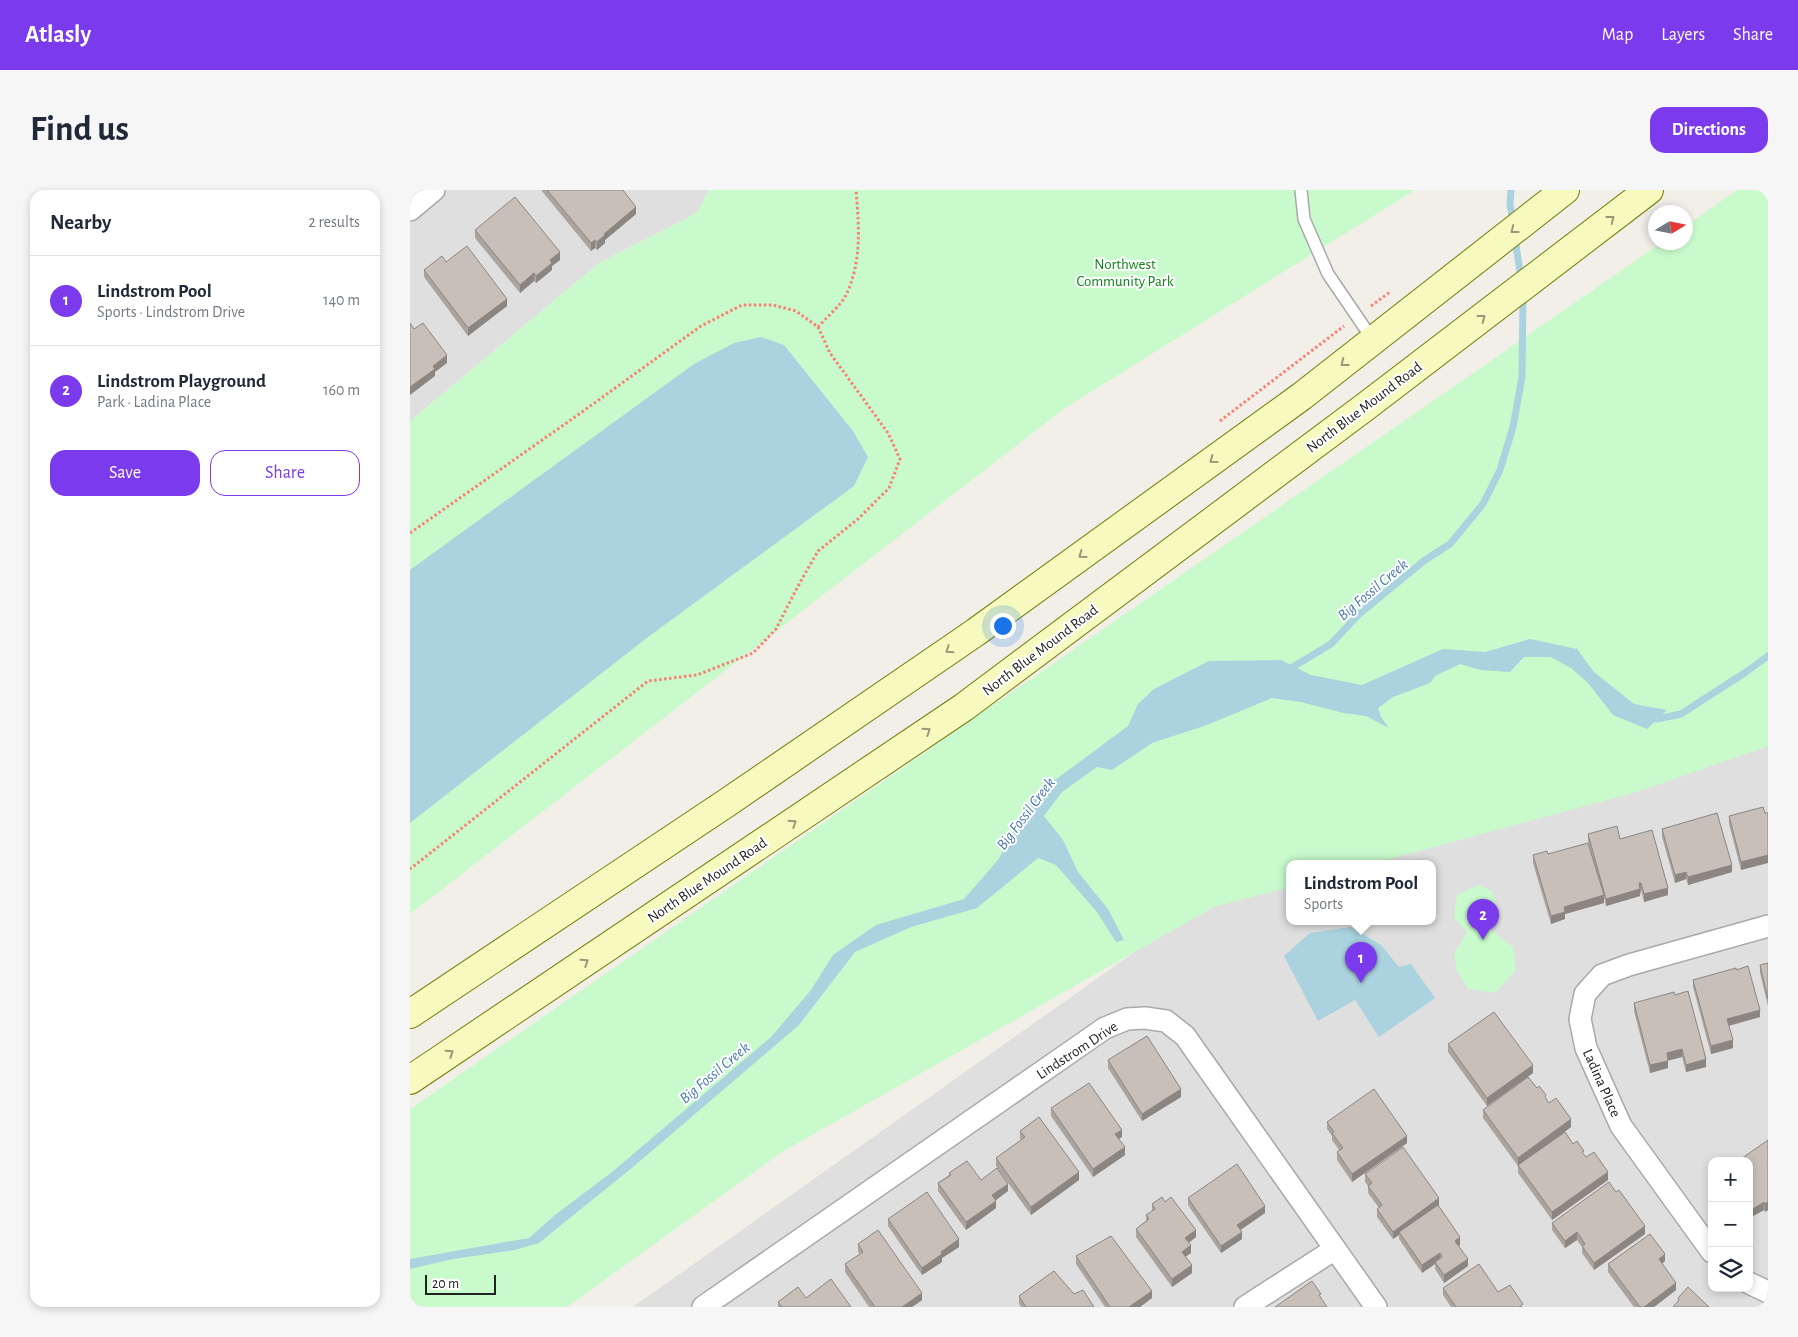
<!DOCTYPE html>
<html lang="en">
<head>
<meta charset="utf-8">
<style>
  :root { --surface:#fff; --page:#f6f6f7; --text:#1f2937; --muted:#747a83; --line:#e0e1e3; --accent:#7c3aed }
  body { margin:0; font-family:"Alegreya Sans",sans-serif; background:var(--page); color:var(--text) }
  .controls { position:absolute; right:15px; bottom:15px; display:grid; overflow:hidden; border-radius:10px; box-shadow:0 2px 8px #0003 }
  .controls button { width:45px; height:45px; display:grid; place-items:center; padding:0; border:0; border-bottom:1px solid var(--line); background:var(--surface); color:var(--text); font:25px sans-serif }
  .compass { position:absolute; left:1238px; top:15px; width:45px; height:45px; border-radius:50%; background:var(--surface); box-shadow:0 2px 8px #0003; rotate:80deg }
  .scale { position:absolute; left:15px; bottom:12px; width:71px; box-sizing:border-box; padding-left:5px; border:2px solid #222; border-top:0; font-size:14px; line-height:18px; white-space:nowrap; color:#222; -webkit-text-stroke:4px #fff; paint-order:stroke }
  .you { position:absolute; left:592px; top:435px; width:18px; height:18px; margin:-12px; border:4px solid #fff; border-radius:50%; background:#1a73e8; box-shadow:0 0 0 8px #1a73e833 }
  .badge { display:grid; place-items:center; width:32px; height:32px; border-radius:50%; background:var(--accent); color:#fff; font-size:16px; font-weight:700 }
  .pin { position:absolute; translate:-50% -41px; filter:drop-shadow(0 1px 2px #0008) }
  .pin::after { content:''; position:absolute; top:26px; width:18px; height:15px; background:inherit; clip-path:polygon(0 0,100% 0,50% 100%) }
  .popup { position:absolute; left:876px; top:670px; width:150px; height:65px; box-sizing:border-box; display:grid; place-content:center; border-radius:10px; background:var(--surface); filter:drop-shadow(0 1px 4px #0005); font-size:16px; white-space:nowrap; color:var(--muted) }
  .popup b { font-size:19px; color:var(--text) }
  .popup::after { content:''; position:absolute; left:50%; top:100%; margin-left:-10px; border:10px solid transparent; border-top-color:var(--surface) }
  .list { margin:0; padding:0; list-style:none }
  h2 { display:flex; justify-content:space-between; align-items:center; height:65px; margin:0; padding:0 20px; font-size:21px }
  h2 small { font-size:16px; font-weight:400; color:var(--muted) }
  .list li { display:grid; grid-template-columns:32px 1fr auto; gap:15px; align-items:center; box-sizing:border-box; height:90px; padding:0 20px; border-top:1px solid var(--line) }
  .list b { display:block; font-size:19px; white-space:nowrap }
  .list p { margin:0; font-size:16px; white-space:nowrap; color:var(--muted) }
  .list em { font-size:16px; font-style:normal; color:var(--muted) }
  .actions { display:flex; gap:10px; padding:15px 20px }
  .actions a { flex:1; padding:11px 0; border:1px solid var(--accent); border-radius:15px; text-align:center; font-size:18px; color:var(--accent) }
  .actions .main { background:var(--accent); color:#fff }
  .icon { flex:none; width:28px; height:28px; fill:none; stroke:currentColor; stroke-width:2; stroke-linecap:round; stroke-linejoin:round }
  .map { position:relative; flex:none; width:1358px; height:1117px; overflow:hidden; border-radius:15px }
  header { display:flex; align-items:center; gap:30px; box-sizing:border-box; height:70px; padding:0 25px; background:var(--accent); color:#fff }
  header strong { font-size:24px }
  nav { display:flex; gap:28px; margin-inline-start:auto; font-size:18px }
  .intro { display:flex; align-items:center; justify-content:space-between; box-sizing:border-box; height:120px; padding:0 30px }
  h1 { margin:0; font-size:35px }
  .button { padding:12px 22px; border-radius:15px; background:var(--accent); color:#fff; font-size:18px; font-weight:700 }
  main { display:flex; gap:30px; padding:0 30px }
  aside { flex:1; background:var(--surface); border-radius:15px; box-shadow:0 2px 8px #0003 }
  .map>svg:first-child { display:block }
</style>
</head>
<body>
<header>
<strong>Atlasly</strong>
<nav><a>Map</a><a>Layers</a><a>Share</a></nav>
</header>
<div class="intro"><h1>Find us</h1><a class="button">Directions</a></div>
<main>
<aside>
<h2>Nearby<small>2 results</small></h2>
<ul class="list">
<li><span class="badge">1</span><div><b>Lindstrom Pool</b><p>Sports · Lindstrom Drive</p></div><em>140 m</em></li>
<li><span class="badge">2</span><div><b>Lindstrom Playground</b><p>Park · Ladina Place</p></div><em>160 m</em></li>
</ul>
<div class="actions"><a class="main">Save</a><a>Share</a></div>
</aside>
<div class="map">
<svg width="1358" height="1117" viewBox="0 0 1358 1117">
  <rect width="100%" height="100%" fill="#f2efe9"/>
  <g fill="#e0dfdf" fill-rule="evenodd">
    <path d="M0,0H299L287,23L189,73L0,231Z"/>
    <path d="M1358,545V1117H223L798,710L880,680V732H1022V674H895ZM1302,971H1339V1098H1302Z"/>
  </g>
  <g fill="#c8facc">
    <path d="M299,0H1005L655,218L0,724V231L189,73L287,23Z"/>
    <path d="M1327,0H1358V556L1227,602L961,674H880V697L804,717L372,962L157,1117H0V919L1251,53L1276,52V36Z"/>
    <path d="M1068,695L1082,701L1088,720L1079,738L1103,757L1106,780L1085,803L1058,799L1047,781L1044,764L1057,742L1044,728L1047,705Z"/>
  </g>
  <g fill="#aad3df">
    <path d="M351,147L374,155L443,241L458,267L444,296L238,447L0,633V380L284,174L324,153Z"/>
    <path d="M1120,449L1167,459L1184,482L1224,514L1257,520L1237,539L1203,525L1178,493L1161,478L1141,467H1114L1100,482L1071,480L1050,474L1025,486L1020,493L983,507L968,518L971,527L979,538L956,526L933,523L891,512L862,508L797,535L742,553L702,580L687,577L652,602L634,626L653,650L668,682L698,719L714,750L706,752L687,722L646,675L628,668L567,718L501,737L445,762L389,835L223,977L129,1053L105,1060L43,1069L0,1079V1069L119,1048L145,1025L202,982L361,847L401,800L423,765L466,735L554,709L588,670L622,607L718,536L728,514L744,499L799,471L871,470L901,485L952,495L1033,459L1075,462Z"/>
    <path d="M941,737L971,755L989,777L1001,774L1025,808L969,847L945,810L908,831L874,766L900,743Z"/>
  </g>
  <g fill="none" stroke-linecap="round" stroke-linejoin="round">
    <g stroke="#aad3df" stroke-width="7">
      <path d="M1101,0L1100,14L1103,32"/>
      <path d="M1105,48L1111,89"/>
      <path d="M876,481L921,454L948,425L1015,370L1040,354L1073,314L1090,280L1103,237L1112,187L1113,104"/>
      <path d="M1240,527L1247,529L1271,524L1336,482L1358,466"/>
    </g>
    <defs>
      <path id="service" d="M891,0L894,29L918,84L963,150"/>
      <g id="minor">
        <path d="M0,20L24,0"/>
        <path d="M1302,1062L1211,936L1176,858L1170,829L1175,804L1192,785L1219,775L1358,736"/>
        <path d="M1339,1093L1358,1102"/>
        <path d="M293,1117L695,838L717,829L735,828L756,831L775,846L966,1117"/>
        <path d="M835,1117L925,1059"/>
      </g>
      <g id="secondary">
        <path d="M0,824L318,612L566,442L892,206L1155,0"/>
        <path d="M0,890L554,517L955,217L1239,0"/>
      </g>
    </defs>
    <use href="#service" stroke="#a9a9a9" stroke-width="14"/>
    <use href="#minor" stroke="#a9a9a9" stroke-width="24"/>
    <use href="#secondary" stroke="#707d05" stroke-width="30"/>
    <g stroke="#fa8072" stroke-width="3" stroke-dasharray="2.5 2.5" stroke-linecap="butt">
      <path d="M961,116L980,102"/>
      <path d="M408,137C416,128 431,115 436,105C452,72 449,35 446,0"/>
      <path d="M810,231L934,136"/>
      <path d="M0,343L172,222L291,136L332,115H363L386,121L408,137L420,163L478,243L490,269L479,298L448,329L408,361L388,396L366,439L343,463L287,485L238,491L0,679"/>
    </g>
    <use href="#service" stroke="#fff" stroke-width="11"/>
    <use href="#minor" stroke="#fff" stroke-width="21"/>
    <use href="#secondary" stroke="#f7fabf" stroke-width="28"/>
  </g>
  <g fill="#aba49e">
    <path d="M131,0H213L226,24L195,50V53L187,60L185,58L181,61Z"/>
    <path d="M65,40L150,70L142,76V80L126,93L124,91L110,103L65,48Z"/>
    <path d="M36,72L97,116L58,146L14,87V80Z"/>
    <path d="M1355,623L1331,680L1319,634V626Z"/>
    <path d="M1252,639L1322,682L1278,695L1276,689L1265,693L1252,647Z"/>
    <path d="M1178,644L1210,649L1258,705L1234,712L1231,700L1230,706L1196,716L1194,707V713L1155,724V729L1141,734L1123,673V665L1138,664L1184,674L1178,652Z"/>
    <path d="M1358,773V816L1350,783V775Z"/>
    <path d="M1283,790L1350,827L1319,836L1323,858L1301,864L1283,797Z"/>
    <path d="M1224,813L1296,877L1276,882L1272,867L1258,870V878L1240,883L1224,821Z"/>
    <path d="M1038,854L1123,883L1077,916L1038,862Z"/>
    <path d="M698,870L771,907L732,931L698,878Z"/>
    <path d="M1127,898L1139,913L1161,937L1111,974L1163,954L1198,990L1142,1030L1108,983V976L1073,928V920Z"/>
    <path d="M641,918L712,947L709,949L715,965L683,987L641,926Z"/>
    <path d="M917,932L997,953L942,992L927,970V962L929,960L922,950V946L917,939Z"/>
    <path d="M610,941L669,990L621,1025L586,976V968L611,950L610,948Z"/>
    <path d="M1358,950V1020L1355,1022L1354,1020L1343,1026L1339,1020V971Z"/>
    <path d="M539,983L571,990L598,1001L586,1010V1018L556,1040L528,1001V993L539,985Z"/>
    <path d="M955,984L1029,1015L1028,1016L1050,1055L1049,1056L1058,1076L1034,1093L1025,1079V1074L1012,1083L989,1049V1045L983,1049L967,1027V1019L969,1018L958,1003V996L955,992Z"/>
    <path d="M778,1008L855,1023L831,1040L832,1049L811,1063L778,1015Z"/>
    <path d="M755,1012L786,1047L779,1053L781,1063L775,1067L782,1083L762,1097L726,1047V1039L736,1031V1025L742,1021V1014Z"/>
    <path d="M478,1029L549,1057L532,1068V1072L512,1085L478,1036Z"/>
    <path d="M1142,1033L1235,1044L1184,1080L1172,1063V1057L1167,1050L1155,1058L1142,1040Z"/>
    <path d="M448,1054L512,1110L502,1117H459L435,1082V1074L450,1064L448,1062Z"/>
    <path d="M666,1066L742,1108L730,1117H695L666,1074Z"/>
    <path d="M1255,1071L1252,1074L1266,1100L1244,1117H1224L1198,1082V1074Z"/>
    <path d="M1033,1098L1088,1102L1113,1117H1041L1033,1105Z"/>
    <path d="M664,1104L684,1117H611L609,1114V1106Z"/>
    <path d="M396,1108L441,1117H368V1112Z"/>
  </g>
  <g fill="#8b8681">
    <path d="M226,17V24L195,50V53L187,60V52L194,44Z"/>
    <path d="M185,50V58L181,61V53Z"/>
    <path d="M150,62V70L142,76V80L126,93V86L140,70Z"/>
    <path d="M124,83V91L110,103V95Z"/>
    <path d="M97,109V116L58,146V138Z"/>
    <path d="M37,165V173L25,182V186L0,205V197L23,176Z"/>
    <path d="M1358,665V673L1331,680V672Z"/>
    <path d="M1322,675V682L1278,695V687Z"/>
    <path d="M1276,682V689L1265,693V685Z"/>
    <path d="M1231,693L1230,706L1196,716V709Z"/>
    <path d="M1258,698V705L1234,712V704Z"/>
    <path d="M1194,705V713L1155,724V729L1141,734V726L1154,717Z"/>
    <path d="M1350,820V827L1317,836V829Z"/>
    <path d="M1323,850V858L1301,864V856Z"/>
    <path d="M1272,859V867L1257,871V863Z"/>
    <path d="M1296,869V877L1276,882V875Z"/>
    <path d="M1258,871V878L1240,883V875Z"/>
    <path d="M1123,875V883L1077,916V908Z"/>
    <path d="M771,899V907L732,931V924Z"/>
    <path d="M1161,929V937L1108,976V968Z"/>
    <path d="M712,940V947L705,951V944Z"/>
    <path d="M997,946V953L942,992V984Z"/>
    <path d="M715,957V965L683,987V979Z"/>
    <path d="M669,982V990L621,1025V1017Z"/>
    <path d="M1198,982V990L1142,1030V1022Z"/>
    <path d="M598,994V1001L582,1013V1005Z"/>
    <path d="M1029,1008V1015L990,1044L989,1042V1045L983,1049V1042Z"/>
    <path d="M586,1011V1018L556,1040V1032Z"/>
    <path d="M1354,1012V1020L1343,1026V1019Z"/>
    <path d="M1358,1012V1020L1355,1022V1014Z"/>
    <path d="M855,1016V1023L827,1042V1035Z"/>
    <path d="M1235,1036V1044L1184,1080V1073Z"/>
    <path d="M786,1040V1047L775,1055V1048Z"/>
    <path d="M832,1042V1049L811,1063V1056Z"/>
    <path d="M1167,1042V1050L1155,1058V1051Z"/>
    <path d="M1050,1047V1055L1045,1058V1051Z"/>
    <path d="M549,1049V1057L532,1068V1072L512,1085V1078L531,1062Z"/>
    <path d="M781,1055V1063L772,1069V1062Z"/>
    <path d="M1030,1063V1071L1025,1072V1074L1012,1083V1075Z"/>
    <path d="M1255,1064V1071L1249,1076V1069Z"/>
    <path d="M1058,1069V1076L1034,1093V1085Z"/>
    <path d="M782,1075V1083L762,1097V1089Z"/>
    <path d="M1266,1093V1100L1244,1117H1234Z"/>
    <path d="M742,1101V1108L730,1117H719Z"/>
    <path d="M512,1103V1110L502,1117H492Z"/>
  </g>
  <g fill="#c7bfb8" stroke="#8b8681">
    <path d="M137,0H213L226,17L194,44L195,45L187,52L185,50L181,53Z"/>
    <path d="M105,7L150,62L140,70L142,73L126,86L124,83L110,95L65,40Z"/>
    <path d="M57,56L97,109L58,138L14,80L32,66L36,72Z"/>
    <path d="M0,133L4,139L13,133L37,165L23,176L25,179L0,197Z"/>
    <path d="M1353,617L1355,623H1358V665L1331,672L1319,626Z"/>
    <path d="M1307,623L1322,675L1278,687L1276,682L1265,685L1252,639Z"/>
    <path d="M1207,636L1210,649L1242,640L1258,698L1234,704L1231,693H1229L1230,699L1196,709L1178,644Z"/>
    <path d="M1178,653L1194,705L1154,717L1155,722L1141,726L1123,665L1137,661L1138,664Z"/>
    <path d="M1358,773V809L1350,775Z"/>
    <path d="M1338,776L1350,820L1317,829L1323,850L1301,856L1283,790L1326,778V780Z"/>
    <path d="M1278,801L1296,869L1276,875L1272,859L1257,863L1258,871L1240,875L1224,813L1264,802L1265,805Z"/>
    <path d="M1084,822L1123,875L1077,908L1038,854Z"/>
    <path d="M737,846L771,899L732,924L698,870Z"/>
    <path d="M1118,887L1127,898L1129,896L1136,905L1135,907L1139,913L1146,908L1161,929L1108,968L1073,920Z"/>
    <path d="M679,893L712,940L705,944L715,957L683,979L641,918Z"/>
    <path d="M964,899L997,946L942,984L927,962L933,958L922,943L924,942L917,932Z"/>
    <path d="M629,927L669,982L621,1017L586,968L615,947L610,941Z"/>
    <path d="M1155,942L1163,954L1167,951L1174,961L1172,962L1176,967L1184,962L1198,982L1142,1022L1108,975Z"/>
    <path d="M1358,950V1012L1355,1014L1354,1012L1343,1019L1339,1013V971H1328Z"/>
    <path d="M993,957L1029,1008L983,1042L967,1019L972,1015L958,996L962,993L955,984Z"/>
    <path d="M557,971L571,990L587,978L598,994L582,1005L586,1011L556,1032L528,993L541,985L539,983Z"/>
    <path d="M827,974L855,1016L827,1035L832,1042L811,1056L778,1008Z"/>
    <path d="M1199,992L1206,1002L1209,1000L1235,1036L1184,1073L1172,1056L1175,1054L1167,1042L1155,1051L1142,1033Z"/>
    <path d="M517,1002L549,1049L531,1062L532,1064L512,1078L478,1029Z"/>
    <path d="M752,1007L755,1012L761,1007L786,1040L775,1048L781,1055L772,1062L782,1075L762,1089L726,1039L739,1029L736,1025L745,1019L742,1014Z"/>
    <path d="M1028,1015L1050,1047L1045,1051L1058,1069L1034,1085L1025,1072L1032,1067L1030,1063L1012,1075L989,1042Z"/>
    <path d="M468,1040L512,1103L492,1117H465L435,1074L453,1062L448,1054Z"/>
    <path d="M1240,1044L1255,1064L1249,1069L1266,1093L1234,1117H1230L1198,1074Z"/>
    <path d="M701,1046L742,1101L719,1117H700L666,1066Z"/>
    <path d="M1069,1074L1088,1102L1100,1095L1113,1114L1109,1117H1046L1033,1098Z"/>
    <path d="M644,1081L664,1104L673,1100L684,1117H616L609,1106Z"/>
    <path d="M421,1089L441,1117H372L368,1112L388,1097L396,1108Z"/>
    <path d="M902,1091L911,1104L909,1105L917,1117H865Z"/>
    <path d="M1278,1097L1299,1117H1263L1269,1110L1268,1108Z"/>
  </g>
  <defs><path id="oneway-chevron" d="M-2-3.5L2.5 0L-2 3.5" fill="none" stroke-width="1.6" stroke-linecap="round" stroke-linejoin="round" transform="scale(1.25)"/></defs>
  <g stroke="#979978">
    <use href="#oneway-chevron" transform="translate(1201 29) rotate(-38)"/>
    <use href="#oneway-chevron" transform="translate(1104 40) rotate(142)"/>
    <use href="#oneway-chevron" transform="translate(1072 128) rotate(-37)"/>
    <use href="#oneway-chevron" transform="translate(934 173) rotate(142)"/>
    <use href="#oneway-chevron" transform="translate(803 270) rotate(144)"/>
    <use href="#oneway-chevron" transform="translate(672 365) rotate(144)"/>
    <use href="#oneway-chevron" transform="translate(539 460) rotate(146)"/>
    <use href="#oneway-chevron" transform="translate(517 541) rotate(-34)"/>
    <use href="#oneway-chevron" transform="translate(383 633) rotate(-34)"/>
    <use href="#oneway-chevron" transform="translate(175 772) rotate(-34)"/>
    <use href="#oneway-chevron" transform="translate(40 863) rotate(-34)"/>
  </g>
  <g text-anchor="middle" stroke-width="4" stroke-linejoin="round" paint-order="stroke">
    <g font-size="15" fill="#0c8416" stroke="#fff">
      <text x="715" y="79">Northwest<tspan x="715" dy="17">Community Park</tspan></text>
    </g>
    <g font-size="15" fill="#222" stroke="#fff">
      <text transform="translate(954 217) rotate(-37)" y="5">North Blue Mound Road</text>
      <text transform="translate(630 460) rotate(-37)" y="5">North Blue Mound Road</text>
      <text transform="translate(297 690) rotate(-34)" y="5">North Blue Mound Road</text>
      <text transform="translate(667 860) rotate(-33)" y="5">Lindstrom Drive</text>
      <text transform="translate(1192 893) rotate(66)" y="5">Ladina Place</text>
    </g>
    <g font-size="16" font-style="italic" fill="#4a7aab" stroke="#fff">
      <text transform="translate(962 399) rotate(-40)" y="6">Big Fossil Creek</text>
      <text transform="translate(615 623) rotate(-53)" y="6">Big Fossil Creek</text>
      <text transform="translate(304 882) rotate(-40)" y="6">Big Fossil Creek</text>
    </g>
  </g>
</svg>
<div class="controls">
<button>+</button>
<button>−</button>
<button><svg class="icon" aria-label="layers" viewBox="0 0 24 24"><path d="M12 4l9 5-9 5-9-5zM3 14l9 5 9-5"/></svg></button>
</div>
<svg class="compass" viewBox="-18 -18 36 36"><path d="M0-13l5 13h-10z" fill="#e53935"/><path d="M0 13l5-13h-10z" fill="#747a83"/></svg>
<div class="scale">20 m</div>
<div class="you"></div>
<div class="pin badge" style="left:951px;top:793px">1</div>
<div class="popup"><b>Lindstrom Pool</b>Sports</div>
<div class="pin badge" style="left:1073px;top:750px">2</div>
</div>
</main>
</body>
</html>
